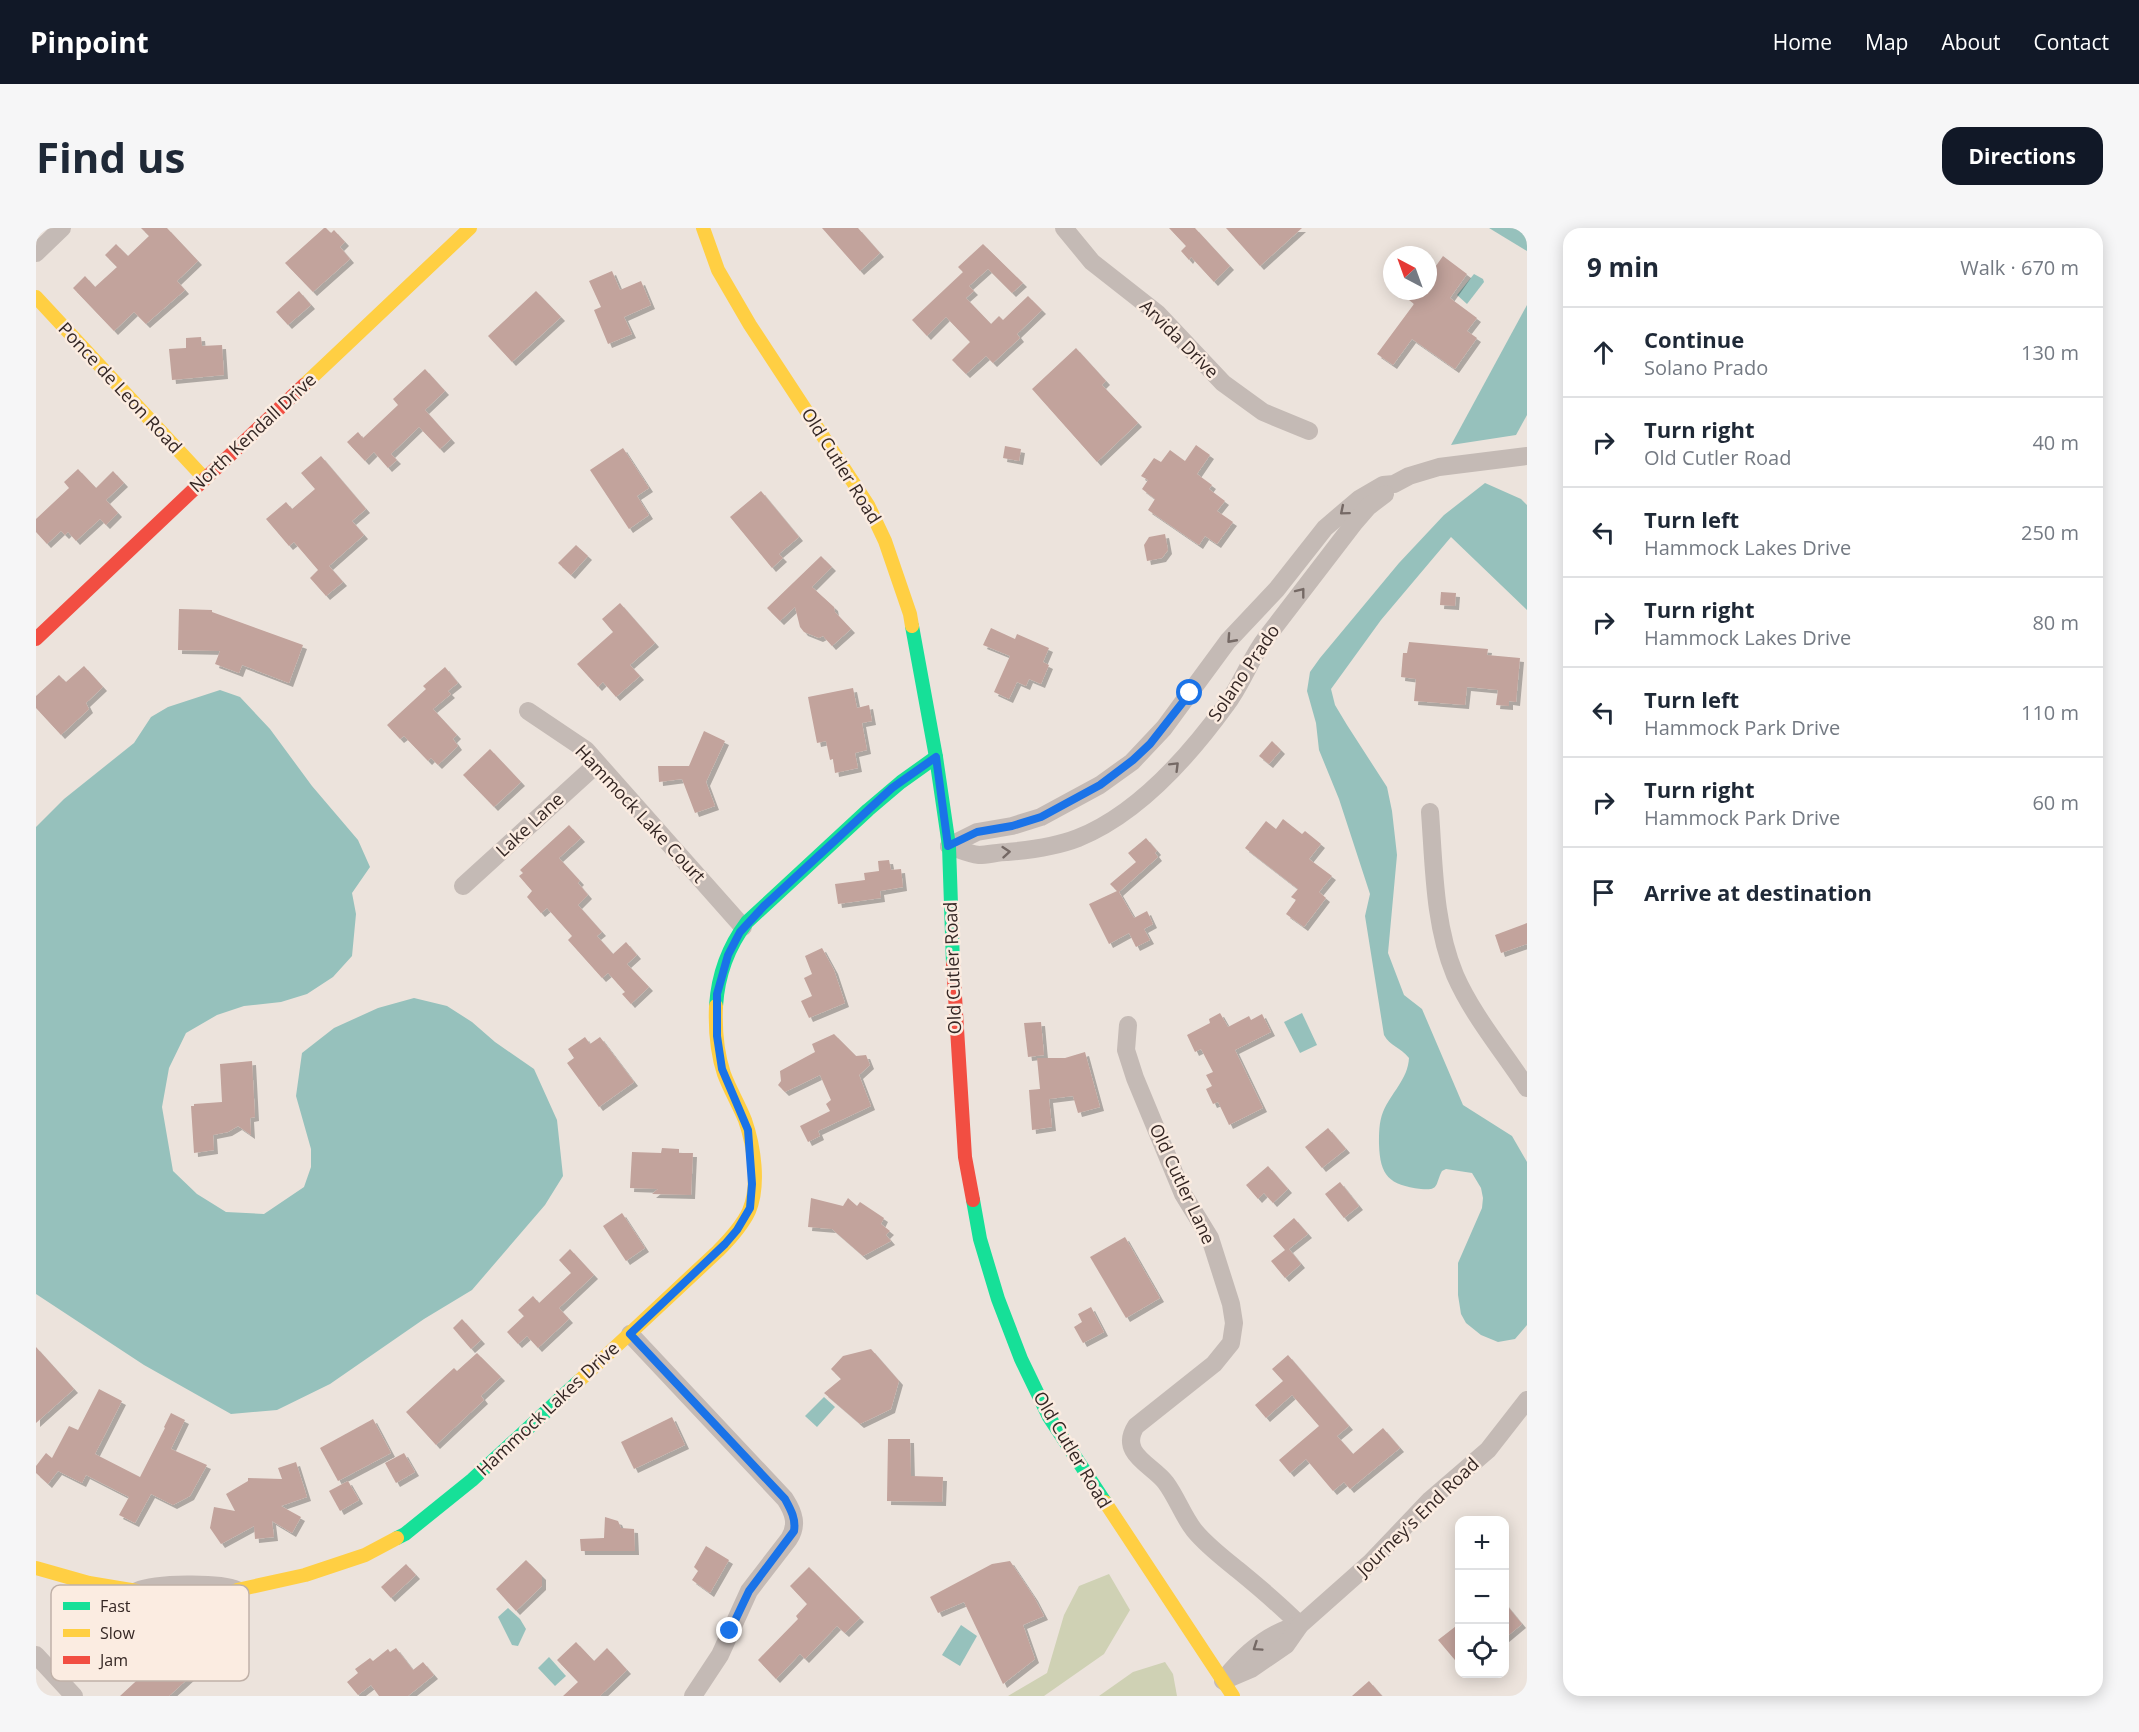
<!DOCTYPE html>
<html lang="en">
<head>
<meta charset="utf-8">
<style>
  :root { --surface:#fff; --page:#f6f6f7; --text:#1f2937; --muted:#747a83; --line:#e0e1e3; --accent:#111827 }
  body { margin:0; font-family:"Open Sans",sans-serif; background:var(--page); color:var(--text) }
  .controls { position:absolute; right:18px; bottom:18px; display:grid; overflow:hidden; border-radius:12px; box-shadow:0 3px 15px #0003 }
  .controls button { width:54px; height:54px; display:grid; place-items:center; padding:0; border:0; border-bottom:2px solid var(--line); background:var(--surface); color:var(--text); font:30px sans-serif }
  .compass { position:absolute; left:1347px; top:18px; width:54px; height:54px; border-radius:50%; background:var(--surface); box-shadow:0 3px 15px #0003; rotate:319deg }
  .stop { position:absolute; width:18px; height:18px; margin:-14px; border:4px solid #1a73e8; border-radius:50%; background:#fff }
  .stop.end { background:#1a73e8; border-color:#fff; box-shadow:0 2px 6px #0008 }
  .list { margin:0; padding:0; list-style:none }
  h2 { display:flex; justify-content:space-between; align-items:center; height:78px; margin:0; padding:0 24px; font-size:26px }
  h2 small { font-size:20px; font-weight:400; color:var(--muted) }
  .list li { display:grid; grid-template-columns:39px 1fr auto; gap:18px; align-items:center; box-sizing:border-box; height:90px; padding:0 24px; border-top:2px solid var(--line) }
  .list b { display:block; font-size:22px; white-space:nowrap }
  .list p { margin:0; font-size:20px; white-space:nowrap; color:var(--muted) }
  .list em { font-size:20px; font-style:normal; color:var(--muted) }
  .icon { flex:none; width:33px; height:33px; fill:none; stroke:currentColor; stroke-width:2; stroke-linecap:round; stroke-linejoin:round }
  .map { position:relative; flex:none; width:1491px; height:1468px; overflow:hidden; border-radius:18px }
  header { display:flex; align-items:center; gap:36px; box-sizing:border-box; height:84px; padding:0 30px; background:var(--accent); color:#fff }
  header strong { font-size:28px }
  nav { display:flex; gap:33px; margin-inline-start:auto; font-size:21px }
  .intro { display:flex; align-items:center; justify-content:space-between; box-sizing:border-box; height:144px; padding:0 36px }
  h1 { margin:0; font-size:42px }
  .button { padding:15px 27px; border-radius:18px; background:var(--accent); color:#fff; font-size:21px; font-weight:700 }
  main { display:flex; gap:36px; padding:0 36px }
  aside { flex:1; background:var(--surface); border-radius:18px; box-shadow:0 3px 15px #0003 }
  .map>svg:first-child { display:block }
</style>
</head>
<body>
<header>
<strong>Pinpoint</strong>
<nav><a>Home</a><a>Map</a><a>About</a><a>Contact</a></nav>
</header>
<div class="intro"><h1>Find us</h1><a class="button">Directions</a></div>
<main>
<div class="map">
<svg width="1491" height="1468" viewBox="0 0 1491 1468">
  <defs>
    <filter id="shadow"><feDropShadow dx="4" dy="4" stdDeviation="0" flood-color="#0004"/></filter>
  </defs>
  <rect width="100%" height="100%" fill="#ece3dc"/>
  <g fill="#cfd1b4">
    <path d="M1073,1346L1094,1382L1068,1426L1008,1468H972L1011,1445L1028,1387L1043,1358Z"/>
    <path d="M1129,1434L1137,1446L1141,1468H1063L1097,1444Z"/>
  </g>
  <g fill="#96c1bc">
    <path d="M1453,0H1491V23Z"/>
    <path d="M1438,46L1447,51L1448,54L1431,76L1421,67Z"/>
    <path d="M1491,77V187L1480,207L1415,217Z"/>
    <path d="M1449,255L1485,271L1491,277V382L1415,309L1345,392L1295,461L1299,477L1311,497L1351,559L1356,583L1361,627L1352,725L1368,767L1386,781L1427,877L1476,908L1491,934V1097L1479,1111L1462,1114L1445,1107L1430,1095L1425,1086L1422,1067V1035L1446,980L1447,970L1445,960L1436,945L1410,941L1406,943C1399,956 1404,963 1385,961C1353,957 1344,948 1343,916C1343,905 1343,894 1347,884C1355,865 1372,851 1373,830C1364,819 1354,818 1348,807L1329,688L1334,666L1303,571L1283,522L1280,495L1271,463L1274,444L1284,430L1363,335L1408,287Z"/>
    <path d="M184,462L204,469L234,501L276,558L322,612L334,639L316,665L320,686L316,728L297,749L271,766L245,774L208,778L181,787L150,805L133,840L126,879L137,943L161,966L190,984L228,986L268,959L275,939V921L260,868L266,825L298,800L342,780L378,770L411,778L436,794L459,814L498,841L521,892L527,948L509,977L436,1062L388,1091L294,1156L241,1182L195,1186L108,1137L0,1066V599L28,571L98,515L115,489L132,479Z"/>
    <path d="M1266,785L1281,817L1264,825L1248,794Z"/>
    <path d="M788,1169L799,1179L781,1199L769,1188Z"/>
    <path d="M472,1380L484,1391L490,1401L482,1418L476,1417L462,1389Z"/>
    <path d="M925,1397L941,1408L924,1438L906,1427Z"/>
    <path d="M513,1429L530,1448L519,1458L502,1440Z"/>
  </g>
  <g fill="#c2a39c" filter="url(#shadow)">
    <path d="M105,0H131L162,33L141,53L149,62L110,96L98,84L78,103L37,60L49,48L59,59L81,39L69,27L80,16L92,28L113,8Z"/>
    <path d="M288,0H290L295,5L298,2L309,14L304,19L314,31L277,64L249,35Z"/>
    <path d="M786,0H822L844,25L824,43Z"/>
    <path d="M1133,0H1159L1194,38L1178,54L1155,29L1153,32L1145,23L1150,18Z"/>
    <path d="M1190,0H1266L1224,38Z"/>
    <path d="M947,16L987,55L976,65L952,41L933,58L938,63L930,70L955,96L963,88L967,92L992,68L1006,82L981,106L984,110L957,135L950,128L930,146L916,132L934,114L910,89L891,108L876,92L927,44L922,39Z"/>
    <path d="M1407,28L1431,46L1414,70L1441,90L1431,103L1441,110L1419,141L1376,111L1357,137L1341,126L1378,76L1373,72L1380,63H1392V49Z"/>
    <path d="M576,43L584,62L605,53L615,77L588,89L596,106L572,116L558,82L565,79L553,53Z"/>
    <path d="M263,63L275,77L252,97L240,84Z"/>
    <path d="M500,63L525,89L476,134L452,108Z"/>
    <path d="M165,109L166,118L186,117L188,147L136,152L133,121L150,120V110Z"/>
    <path d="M1040,120L1070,153L1066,157L1102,195L1061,234L996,161Z"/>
    <path d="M389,141L409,163L389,182L415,211L404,221L383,199L355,226L361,232L352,240L338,224L329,233L311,214L322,204L327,210L362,177L357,171Z"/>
    <path d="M1160,217L1174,227L1161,246L1176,257L1173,261L1189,273L1181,283L1197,294L1181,316L1169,308L1163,317L1112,282L1119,271L1106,261L1112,252L1105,248L1118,230L1125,234L1134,222L1149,233Z"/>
    <path d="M969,218L985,221L983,233L967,230Z"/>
    <path d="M587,220L613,260L601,268L613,287L593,301L554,242Z"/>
    <path d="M285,228L330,281L316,293L328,307L293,338L307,354L290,368L274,350L282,342L258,314L253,318L230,291L250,274L256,281L279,261L265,245Z"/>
    <path d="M42,241L60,260L77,243L88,255L70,272L82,285L70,297L64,291L40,313L32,304L29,307L25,303L11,316L0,304V291L33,260L28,254Z"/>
    <path d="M725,263L763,309L743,326L747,330L736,340L694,289Z"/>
    <path d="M1129,306L1132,322L1126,330L1111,333L1108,317L1113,309Z"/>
    <path d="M540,317L552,328L535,347L522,335Z"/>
    <path d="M785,328L796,339L776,359L798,379L799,384L815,401L796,418L787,408L783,410L768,404L764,399L759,379L744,393L731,380Z"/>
    <path d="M1405,364L1420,365L1419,378L1404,377Z"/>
    <path d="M584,375L619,415L594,437L604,448L580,469L567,454L562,459L541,436L577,404L566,391Z"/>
    <path d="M143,381L176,382V384L267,417L253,455L206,437L203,445L179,436L184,423L142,422Z"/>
    <path d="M955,400L979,411L981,406L1013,420L1007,434L1013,437L1005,456L993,451L990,458L981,454L973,471L958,464L974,428L947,417Z"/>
    <path d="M1373,414L1452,421L1451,427L1484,430L1480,474L1473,473V478L1460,477L1462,462L1431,459L1429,477L1378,473L1380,451L1365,449L1367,425H1371Z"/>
    <path d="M48,438L67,459L50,475L53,481L25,507L0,480V468L23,447L30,454Z"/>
    <path d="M409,439L422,455L412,463L415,466L397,481L421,507L417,511L422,518L402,537L395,530L392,533L368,508L364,511L351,497L390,461L387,458Z"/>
    <path d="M817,460L821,480L833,477L836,493L826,495L831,522L819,525L822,540L799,545L797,531L794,532L790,513L781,515L772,469Z"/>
    <path d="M668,503L689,513L670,554L679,578L659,585L646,551L623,554L622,538H653Z"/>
    <path d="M1236,513L1245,522L1233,536L1223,528Z"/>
    <path d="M454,521L485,554L458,579L427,547Z"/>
    <path d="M1247,591L1266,606L1269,603L1285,616L1273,631L1296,648L1283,664L1290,670L1268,699L1250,686L1260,672L1255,669L1262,661L1209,620L1230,593L1240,601Z"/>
    <path d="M533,597L545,610L523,630L544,653L542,655L552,667L542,677L566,704L561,708L577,726L590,714L601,727L591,736L613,759L595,776L586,766L589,764L572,745L566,750L532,712L536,708L511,680L505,685L491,669L496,663L483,648L487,645L484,642Z"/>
    <path d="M1110,610L1121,623L1119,625L1122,629L1083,664L1098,690L1111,683L1117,696L1108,701L1114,712L1100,719L1093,705L1073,716L1053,676L1081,663L1074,656L1100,634L1092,625Z"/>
    <path d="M853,632L855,642L865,641L867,659L844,663L845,670L802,676L799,656L829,652L828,645L843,643L842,633Z"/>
    <path d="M1491,695V716L1465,725L1459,707Z"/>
    <path d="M786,720L798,742L809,775L773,790L765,773L776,768L768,750L776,746L769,728Z"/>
    <path d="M1184,785L1192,799L1213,788L1215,792L1226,786L1235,804L1199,822L1227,880L1193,897L1182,874L1177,876L1170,861L1176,858L1170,847L1177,844L1165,821L1159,824L1151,807L1174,795L1173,791Z"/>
    <path d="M1005,794L1008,827L992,829L988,795Z"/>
    <path d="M798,806L820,828L830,827L834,837L823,847L835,878L782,903L784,908L772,914L764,898L794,883L790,876L795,872L784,847L749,864L742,857L745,853L744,843L779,824L776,816Z"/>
    <path d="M549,809L554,816L564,809L598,854L563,879L531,835L538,830L532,821Z"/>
    <path d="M1049,824L1064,879L1042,885L1037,868L1013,871L1016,899L996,902L993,862L1004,861L1001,830H1029Z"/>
    <path d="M216,833L219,889L214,890L215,907L202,898L192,904L177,907L178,922L158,925L155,878H158V876L186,874L184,836Z"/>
    <path d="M1292,900L1310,921L1286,940L1269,919Z"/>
    <path d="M626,920L643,921V925H657L655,967L616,966L622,961L594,960L596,924L625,925Z"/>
    <path d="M1232,938L1252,961L1237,975L1228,965L1222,971L1210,957Z"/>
    <path d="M1304,954L1323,978L1308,990L1289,966Z"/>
    <path d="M775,970L807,978L812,970L821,978L824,974L848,990L845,996L854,1003L850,1007L855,1013L827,1028L796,1001L772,999Z"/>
    <path d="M586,985L609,1020L590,1033L567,998Z"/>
    <path d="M1258,990L1272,1006L1253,1021L1265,1036L1249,1050L1235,1033L1249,1022L1237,1008Z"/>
    <path d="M1089,1009L1124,1070L1090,1090L1054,1029Z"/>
    <path d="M534,1021L558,1047L523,1080L533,1091L502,1120L491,1108L482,1116L471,1104L488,1088L482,1082L497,1068L503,1075L535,1045L523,1032Z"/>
    <path d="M1055,1079L1068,1104L1047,1115L1038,1099L1046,1094L1042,1086Z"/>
    <path d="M426,1091L445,1112L435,1121L417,1100Z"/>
    <path d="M0,1119L38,1161L0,1195Z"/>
    <path d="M835,1121L863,1153L855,1181L824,1196L788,1165L805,1151L795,1141L807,1128Z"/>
    <path d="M441,1125L465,1149L445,1168L448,1172L400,1217L370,1184L418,1140L421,1143Z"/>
    <path d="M1252,1127L1313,1198L1301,1208L1317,1226L1347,1200L1364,1220L1314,1261L1308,1254L1297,1263L1270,1231L1254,1245L1243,1232L1283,1198L1256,1167L1230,1190L1219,1177L1247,1153L1236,1141Z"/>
    <path d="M63,1161L86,1173L59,1226L104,1249L129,1200L128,1199L135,1185L149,1192L135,1221L171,1237L154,1268L137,1277L115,1266L99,1295L83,1287L93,1269L50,1247L46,1255L22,1243L12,1256L0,1245V1238L10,1225L16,1230L33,1198L42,1202Z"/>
    <path d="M636,1189L649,1217L598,1241L585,1214Z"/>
    <path d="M337,1191L355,1225L302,1253L284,1220Z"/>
    <path d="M852,1211H874L875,1248L907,1249L906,1274L851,1273Z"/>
    <path d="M368,1225L379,1244L360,1255L349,1235Z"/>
    <path d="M260,1234L271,1269L245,1278L265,1289L256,1305L236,1293L238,1309L219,1311L218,1298L185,1316L174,1300L178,1279L199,1283L190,1266L212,1253V1250L246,1251L242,1240Z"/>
    <path d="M312,1253L323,1272L304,1283L293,1263Z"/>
    <path d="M569,1289L582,1293L585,1300L598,1301L599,1323H545L544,1311L568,1310Z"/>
    <path d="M670,1318L693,1332L674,1365L656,1352L662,1343L658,1339Z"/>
    <path d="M490,1332L506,1348V1358L480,1383L460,1361Z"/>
    <path d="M974,1333L998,1369L1008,1388L987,1397L999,1431L967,1456L928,1374L902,1385L894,1369L956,1336Z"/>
    <path d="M370,1336L380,1347L355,1370L345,1359Z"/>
    <path d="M773,1339L824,1390L809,1405L801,1398L769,1431L764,1426L740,1451L722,1432L762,1391L760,1388L771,1376L754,1358Z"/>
    <path d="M1468,1374L1486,1396L1468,1411Z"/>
    <path d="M1424,1395V1438L1402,1412Z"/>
    <path d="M540,1414L558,1433L571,1420L591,1442L564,1468H527L542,1454L521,1432Z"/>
    <path d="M360,1420L377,1442L387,1434L398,1447L372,1468H343L335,1457L322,1467L311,1454L322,1445L319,1441L334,1430L337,1433L352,1421L354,1424Z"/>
    <path d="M117,1426L126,1436L129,1434L136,1441L144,1433L156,1447L133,1468H84L112,1442L106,1436Z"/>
    <path d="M1333,1453L1346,1468H1316Z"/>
  </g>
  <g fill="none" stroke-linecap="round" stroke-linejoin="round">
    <g stroke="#c4bab5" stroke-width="18">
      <path d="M1028,0L1056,34L1121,85L1187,155L1227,184L1273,203"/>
      <path d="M0,25L26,0"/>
      <path d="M492,483L550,522L707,699"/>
      <path d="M1394,584C1398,638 1398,697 1419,747C1437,788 1467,823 1491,860"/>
      <path d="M913,618L941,604L976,598L1005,589L1064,557L1096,534L1128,500L1192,413L1241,361L1289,300L1323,271L1347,257L1358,256L1373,248L1403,239L1491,228"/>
      <path d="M913,618C922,621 933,626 943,627C952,627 962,624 971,624C995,622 1019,619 1042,610C1102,586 1153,528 1190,477C1206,456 1214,431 1230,410L1319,294L1332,279L1349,266"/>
      <path d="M427,658L561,536"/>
      <path d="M1092,797L1090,822L1099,850L1147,966L1174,1010L1195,1076L1198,1095L1195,1115L1178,1136L1100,1198C1082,1226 1117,1237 1130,1255C1141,1270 1147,1288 1158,1302C1170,1317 1187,1330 1202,1342C1224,1360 1244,1377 1264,1397"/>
      <path d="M594,1106L749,1271C758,1285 762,1297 753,1311L713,1363L684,1427L657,1468"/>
      <path d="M101,1363C120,1355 183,1354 201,1362"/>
      <path d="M0,1427L38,1468"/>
      <path d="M1189,1450C1208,1426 1233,1404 1264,1397"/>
      <path d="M1187,1453L1215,1441L1250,1417L1264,1397L1335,1334L1394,1272L1452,1222L1491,1172"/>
    </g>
    <g stroke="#16e098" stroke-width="14">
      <path d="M876,398L900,529L913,618L917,736"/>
      <path d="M680,778C682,747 692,719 711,694L832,582L865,554L900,529"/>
      <path d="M937,972L944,1011L962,1071L985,1131L1013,1189L1069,1274"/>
      <path d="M361,1310L369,1306L436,1252L543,1153"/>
    </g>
    <g stroke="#ffcf43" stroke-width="14">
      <path d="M667,0L682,42L714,97L832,277L849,313L874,386L876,398"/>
      <path d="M0,69L169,251"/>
      <path d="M268,157L434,0"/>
      <path d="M543,1153L682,1023C694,1011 706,998 713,983C724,957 718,918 709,892C703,877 694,862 688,846C681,825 679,801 680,778"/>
      <path d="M1069,1274L1197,1468"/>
      <path d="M0,1340L53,1355L101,1363L121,1373L165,1376L190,1370L201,1362L269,1347L329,1327L361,1310"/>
    </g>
    <g stroke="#f24e42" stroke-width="14">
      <path d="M0,411L268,157"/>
      <path d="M917,736L929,929L937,972"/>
    </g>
  </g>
  <defs><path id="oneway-chevron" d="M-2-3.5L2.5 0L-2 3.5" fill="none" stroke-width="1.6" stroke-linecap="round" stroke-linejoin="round" transform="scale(1.5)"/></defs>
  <g stroke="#756965">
    <use href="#oneway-chevron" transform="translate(1308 283) rotate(140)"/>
    <use href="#oneway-chevron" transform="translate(1265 364) rotate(-52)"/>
    <use href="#oneway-chevron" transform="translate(1195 411) rotate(132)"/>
    <use href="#oneway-chevron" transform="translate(1139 538) rotate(-45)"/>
    <use href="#oneway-chevron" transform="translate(970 624) rotate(-5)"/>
    <use href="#oneway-chevron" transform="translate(1221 1419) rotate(146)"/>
  </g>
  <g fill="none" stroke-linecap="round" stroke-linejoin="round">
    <path stroke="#1a73e8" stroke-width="8" d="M694,1403L713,1363L758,1303C760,1291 755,1282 749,1271L594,1106L689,1016L701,1002L714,980L716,956L712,902L686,841L681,808V766L692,727L704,704L728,678L856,560L900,529L912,618L941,604L976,598L1005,589L1064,557L1097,532L1114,516L1154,465"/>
  </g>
  <g text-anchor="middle" stroke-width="5" stroke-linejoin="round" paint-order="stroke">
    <g font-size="18" fill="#352724" stroke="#fbece1">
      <text transform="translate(1143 111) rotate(45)" y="6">Arvida Drive</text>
      <text transform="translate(84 160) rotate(47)" y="6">Ponce de Leon Road</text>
      <text transform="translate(217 205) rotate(-43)" y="6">North Kendall Drive</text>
      <text transform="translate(805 238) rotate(58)" y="6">Old Cutler Road</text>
      <text transform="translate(1208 445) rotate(-56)" y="6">Solano Prado</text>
      <text transform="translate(604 586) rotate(47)" y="6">Hammock Lake Court</text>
      <text transform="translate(494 597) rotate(-43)" y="6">Lake Lane</text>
      <text transform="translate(917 740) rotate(-92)" y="6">Old Cutler Road</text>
      <text transform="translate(1146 956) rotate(65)" y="6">Old Cutler Lane</text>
      <text transform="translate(512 1181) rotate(-43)" y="6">Hammock Lakes Drive</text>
      <text transform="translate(1036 1222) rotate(59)" y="6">Old Cutler Road</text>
      <text transform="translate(1382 1289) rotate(-44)" y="6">Journey's End Road</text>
    </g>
  </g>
  <rect x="15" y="1357" width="198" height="96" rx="9" fill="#fbece1" stroke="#c0b1a8" stroke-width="1.5"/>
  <rect x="27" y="1374" width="27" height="8" fill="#16e098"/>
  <rect x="27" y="1401" width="27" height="8" fill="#ffcf43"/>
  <rect x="27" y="1428" width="27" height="8" fill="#f24e42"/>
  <g font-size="16" fill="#352724">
    <text x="64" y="1384">Fast</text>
    <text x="64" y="1411">Slow</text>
    <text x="64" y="1438">Jam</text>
  </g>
</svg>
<div class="controls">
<button>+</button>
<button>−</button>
<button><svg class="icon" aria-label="locate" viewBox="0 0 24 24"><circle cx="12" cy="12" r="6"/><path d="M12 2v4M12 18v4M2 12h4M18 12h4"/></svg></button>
</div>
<svg class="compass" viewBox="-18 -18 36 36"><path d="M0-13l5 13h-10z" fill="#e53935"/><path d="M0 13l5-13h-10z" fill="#747a83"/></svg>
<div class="stop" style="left:1154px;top:465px"></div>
<div class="stop end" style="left:694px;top:1403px"></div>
</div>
<aside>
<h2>9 min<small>Walk · 670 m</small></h2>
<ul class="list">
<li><svg class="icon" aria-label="ahead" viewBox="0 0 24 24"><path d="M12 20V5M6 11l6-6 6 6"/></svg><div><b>Continue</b><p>Solano Prado</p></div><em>130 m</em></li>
<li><svg class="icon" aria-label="right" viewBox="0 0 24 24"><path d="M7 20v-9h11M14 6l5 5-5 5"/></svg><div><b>Turn right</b><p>Old Cutler Road</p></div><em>40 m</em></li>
<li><svg class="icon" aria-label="left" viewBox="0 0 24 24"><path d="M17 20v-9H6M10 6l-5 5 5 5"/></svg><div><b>Turn left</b><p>Hammock Lakes Drive</p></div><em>250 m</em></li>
<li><svg class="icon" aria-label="right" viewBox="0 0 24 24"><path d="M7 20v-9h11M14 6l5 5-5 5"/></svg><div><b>Turn right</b><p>Hammock Lakes Drive</p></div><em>80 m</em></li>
<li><svg class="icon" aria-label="left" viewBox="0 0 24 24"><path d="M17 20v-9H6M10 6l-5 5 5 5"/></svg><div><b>Turn left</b><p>Hammock Park Drive</p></div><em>110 m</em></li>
<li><svg class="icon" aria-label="right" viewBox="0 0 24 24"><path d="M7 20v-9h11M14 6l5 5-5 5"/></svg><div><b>Turn right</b><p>Hammock Park Drive</p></div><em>60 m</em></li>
<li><svg class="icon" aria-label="arrive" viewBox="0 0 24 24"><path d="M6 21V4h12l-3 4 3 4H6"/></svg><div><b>Arrive at destination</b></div></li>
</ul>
</aside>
</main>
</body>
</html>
